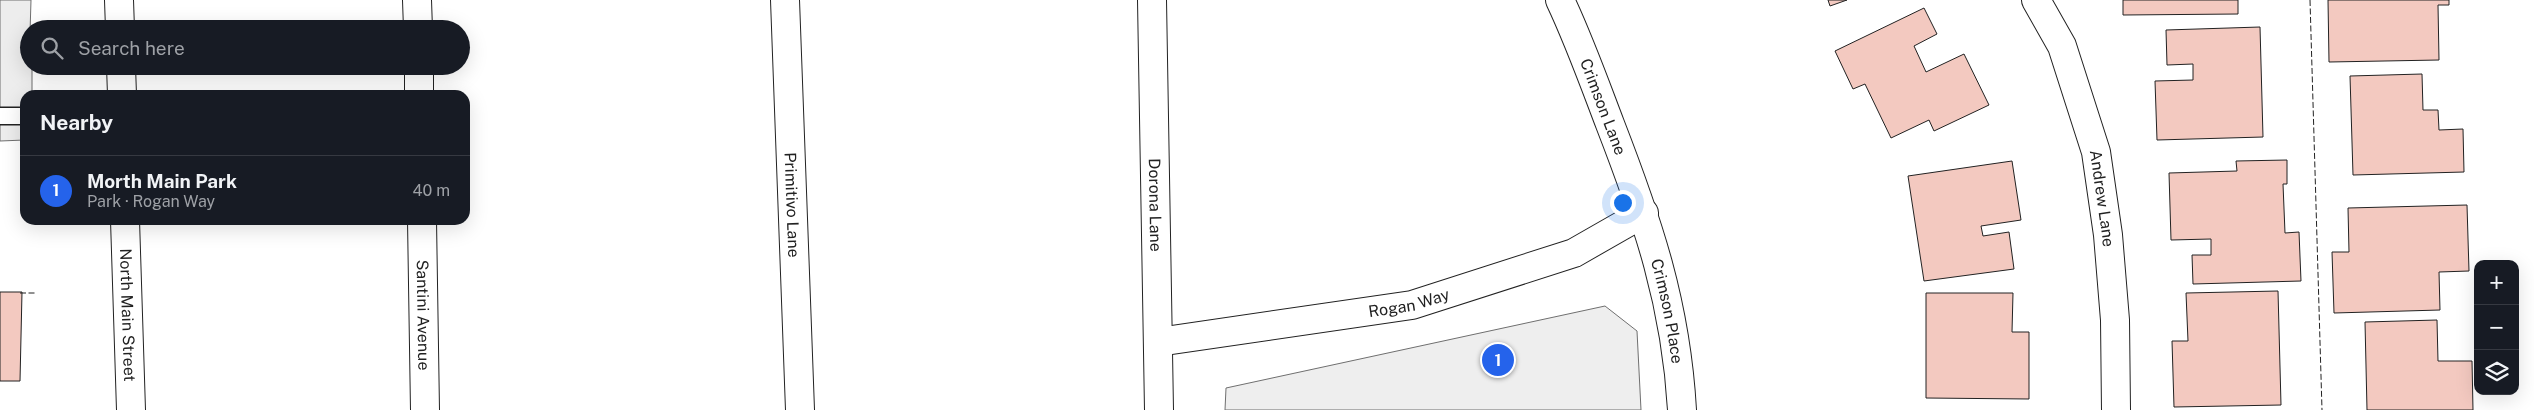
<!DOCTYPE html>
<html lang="en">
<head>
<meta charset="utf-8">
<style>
  :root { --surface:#171b24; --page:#242831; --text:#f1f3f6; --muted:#9ea1a6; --line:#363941; --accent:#2563eb }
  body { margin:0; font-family:"Public Sans",sans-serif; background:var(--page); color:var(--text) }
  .controls { position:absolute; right:15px; bottom:15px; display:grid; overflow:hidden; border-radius:10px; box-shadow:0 5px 20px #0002 }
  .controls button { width:45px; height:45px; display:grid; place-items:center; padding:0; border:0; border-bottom:1px solid var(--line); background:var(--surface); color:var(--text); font:25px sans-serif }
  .you { position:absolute; left:1622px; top:202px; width:18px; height:18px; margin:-12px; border:4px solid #fff; border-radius:50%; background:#1a73e8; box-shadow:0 0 0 8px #1a73e833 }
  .badge { display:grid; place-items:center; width:32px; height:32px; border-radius:50%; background:var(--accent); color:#fff; font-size:16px; font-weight:700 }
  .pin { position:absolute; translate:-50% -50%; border:2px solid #fff; box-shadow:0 1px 5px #0006 }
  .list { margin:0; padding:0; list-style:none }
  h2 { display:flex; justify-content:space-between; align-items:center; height:65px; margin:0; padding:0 20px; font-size:21px }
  h2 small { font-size:16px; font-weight:400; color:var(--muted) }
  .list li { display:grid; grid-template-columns:32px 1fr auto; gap:15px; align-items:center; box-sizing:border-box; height:70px; padding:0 20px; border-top:1px solid var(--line) }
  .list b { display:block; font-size:19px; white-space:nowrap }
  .list p { margin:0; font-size:16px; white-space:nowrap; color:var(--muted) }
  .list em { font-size:16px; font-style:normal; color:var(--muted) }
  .icon { flex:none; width:28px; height:28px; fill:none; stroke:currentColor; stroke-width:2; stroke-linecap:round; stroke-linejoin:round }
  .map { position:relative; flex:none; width:2534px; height:410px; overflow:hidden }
  .search { position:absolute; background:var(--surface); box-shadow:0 5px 20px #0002; left:20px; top:20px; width:450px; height:55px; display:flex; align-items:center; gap:12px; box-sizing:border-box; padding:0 18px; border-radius:28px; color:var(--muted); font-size:19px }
  .panel { position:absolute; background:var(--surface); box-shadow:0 5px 20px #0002; left:20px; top:90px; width:450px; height:135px; border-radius:15px }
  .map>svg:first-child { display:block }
</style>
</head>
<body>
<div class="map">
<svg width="2534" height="410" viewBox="0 0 2534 410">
  <rect width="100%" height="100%" fill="#fff"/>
  <path fill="#eee" stroke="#6f6f6f" d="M1605,306L1637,331L1641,410H1225L1226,388Z"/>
  <path fill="#ededed" stroke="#6f6f6f" d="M0,0H31L29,66H32V95H25V140L0,141Z"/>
  <g fill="#f3c9c0" stroke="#222">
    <path d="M1828,0H1847L1830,6Z"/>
    <path d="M2123,0H2238V14L2123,15Z"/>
    <path d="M2328,0H2449V5H2438L2439,60L2329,62Z"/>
    <path d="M1924,8L1937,34L1914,46L1926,72L1964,54L1989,105L1934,131L1929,120L1891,138L1865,84L1853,89L1835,51Z"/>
    <path d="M2260,27L2263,137L2157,140L2155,81L2193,80V64L2167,65L2166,30Z"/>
    <path d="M2422,74L2423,110H2438L2439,130L2463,129L2464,172L2353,175L2350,76Z"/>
    <path d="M2287,160V184H2283L2285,233L2299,232L2301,281L2193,284L2192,255H2211V239L2171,240L2169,173L2237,171L2236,161Z"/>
    <path d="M2012,161L2021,220L1981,226L1983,236L2009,232L2014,269L1924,281L1908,176Z"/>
    <path d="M2467,205L2469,271L2439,272L2440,310L2334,313L2332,252H2349L2348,208Z"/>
    <path d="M2278,291L2281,405L2174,407L2172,341H2188L2186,293Z"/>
    <path d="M0,292H22L20,381H0Z"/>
    <path d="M1926,293H2013L2012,332H2029V399L1926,398Z"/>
    <path d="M2437,320L2438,361H2472L2473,410H2367L2365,322Z"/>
  </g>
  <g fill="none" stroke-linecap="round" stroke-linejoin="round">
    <defs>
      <path id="service" d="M0,116H25"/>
      <g id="minor">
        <path d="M417,0L418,29"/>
        <path id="s1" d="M785,0L800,410"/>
        <path id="s2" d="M1152,0L1159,410"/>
        <path id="s3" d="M1560,0C1579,40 1594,82 1610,124C1648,222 1676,304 1682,410"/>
        <path id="s4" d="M2036,0L2062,46L2096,152L2108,235L2115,320L2116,410"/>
        <path d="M419,66V95"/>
        <path id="s5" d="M422,220L425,410"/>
        <path id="s6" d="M1158,342L1412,305L1574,253L1644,213"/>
      </g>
      <g id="secondary">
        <path d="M119,0L120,29"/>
        <path d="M121,66L122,95"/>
        <path id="s7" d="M125,220L131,410"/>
      </g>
    </defs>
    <use href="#service" stroke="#222" stroke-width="19"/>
    <use href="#minor" stroke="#222" stroke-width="30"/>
    <use href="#secondary" stroke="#222" stroke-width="30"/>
    <use href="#service" stroke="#fff" stroke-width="16"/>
    <use href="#minor" stroke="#fff" stroke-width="28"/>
    <use href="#secondary" stroke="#fff" stroke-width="28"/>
    <g stroke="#222" stroke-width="1" stroke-dasharray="6 2.5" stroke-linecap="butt">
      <path d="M2310,0L2322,410"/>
      <path d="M20,293H37"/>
    </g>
  </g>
  <g text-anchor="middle" stroke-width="4" stroke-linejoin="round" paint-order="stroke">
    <g font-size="16" fill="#222" stroke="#fff">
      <text dy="6" stroke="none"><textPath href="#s3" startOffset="115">Crimson Lane</textPath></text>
      <text dy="6" stroke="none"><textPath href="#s4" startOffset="211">Andrew Lane</textPath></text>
      <text dy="6" stroke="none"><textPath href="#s1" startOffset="205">Primitivo Lane</textPath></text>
      <text dy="6" stroke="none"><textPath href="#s2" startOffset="205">Dorona Lane</textPath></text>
      <text dy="6" stroke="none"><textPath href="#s6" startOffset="254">Rogan Way</textPath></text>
      <text dy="6" stroke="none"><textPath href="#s3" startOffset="330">Crimson Place</textPath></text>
      <text dy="6" stroke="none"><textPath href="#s7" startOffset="95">North Main Street</textPath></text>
      <text dy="6" stroke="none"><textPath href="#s5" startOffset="95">Santini Avenue</textPath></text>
    </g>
  </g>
</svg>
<div class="controls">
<button>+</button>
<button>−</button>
<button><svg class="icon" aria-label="layers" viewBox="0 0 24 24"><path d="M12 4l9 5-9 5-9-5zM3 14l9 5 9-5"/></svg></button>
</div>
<div class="you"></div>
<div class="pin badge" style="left:1498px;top:360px">1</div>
<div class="search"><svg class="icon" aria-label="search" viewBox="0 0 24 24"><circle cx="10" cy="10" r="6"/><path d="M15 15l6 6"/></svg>Search here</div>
<section class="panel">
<h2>Nearby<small></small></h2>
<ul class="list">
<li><span class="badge">1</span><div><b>Morth Main Park</b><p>Park · Rogan Way</p></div><em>40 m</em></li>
</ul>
</section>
</div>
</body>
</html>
